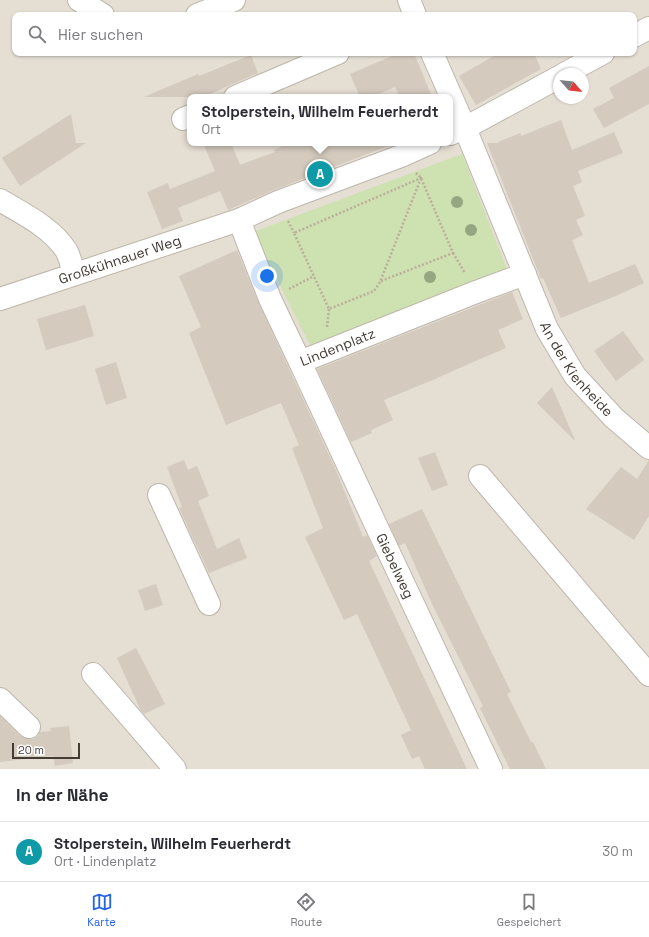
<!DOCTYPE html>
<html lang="de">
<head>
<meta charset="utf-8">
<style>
  :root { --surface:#fff; --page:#f2f2f3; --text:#2b2b33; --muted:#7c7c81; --line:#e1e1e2; --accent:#2563eb }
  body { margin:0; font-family:"Space Grotesk",sans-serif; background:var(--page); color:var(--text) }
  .compass { position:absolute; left:553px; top:68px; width:36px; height:36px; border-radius:50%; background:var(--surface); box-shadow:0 1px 3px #0004; rotate:117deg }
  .scale { position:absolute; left:12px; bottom:10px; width:68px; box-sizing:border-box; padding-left:4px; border:2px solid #423c35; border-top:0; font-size:11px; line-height:14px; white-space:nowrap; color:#423c35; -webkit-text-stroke:3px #fff; paint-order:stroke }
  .you { position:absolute; left:267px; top:276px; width:14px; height:14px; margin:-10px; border:3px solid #fff; border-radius:50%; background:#1a73e8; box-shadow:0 0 0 6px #1a73e833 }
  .badge { display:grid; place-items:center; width:26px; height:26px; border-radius:50%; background:var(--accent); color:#fff; font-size:13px; font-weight:700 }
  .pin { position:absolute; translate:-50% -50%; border:2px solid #fff; box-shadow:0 1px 4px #0006 }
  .popup { position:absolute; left:187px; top:94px; width:266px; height:52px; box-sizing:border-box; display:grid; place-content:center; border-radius:8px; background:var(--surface); filter:drop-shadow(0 1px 3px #0005); font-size:13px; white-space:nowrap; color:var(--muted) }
  .popup b { font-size:15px; color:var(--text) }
  .popup::after { content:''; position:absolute; left:50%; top:100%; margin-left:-8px; border:8px solid transparent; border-top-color:var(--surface) }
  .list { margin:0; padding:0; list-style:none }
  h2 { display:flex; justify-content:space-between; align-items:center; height:52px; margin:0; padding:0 16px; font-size:17px }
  h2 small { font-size:13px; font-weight:400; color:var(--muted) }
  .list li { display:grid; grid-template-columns:26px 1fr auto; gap:12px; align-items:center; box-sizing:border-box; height:60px; padding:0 16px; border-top:1px solid var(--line) }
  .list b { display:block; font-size:15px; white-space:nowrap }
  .list p { margin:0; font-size:13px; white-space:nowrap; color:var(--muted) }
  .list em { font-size:13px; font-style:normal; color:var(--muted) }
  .icon { flex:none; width:22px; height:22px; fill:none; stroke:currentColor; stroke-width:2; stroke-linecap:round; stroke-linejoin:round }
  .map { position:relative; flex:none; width:649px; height:769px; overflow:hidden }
  .search { position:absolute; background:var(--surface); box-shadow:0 1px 3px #0004; left:12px; right:12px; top:12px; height:44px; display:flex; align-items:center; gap:10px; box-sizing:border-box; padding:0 14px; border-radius:8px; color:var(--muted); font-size:15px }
  .sheet { height:112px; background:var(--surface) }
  nav { display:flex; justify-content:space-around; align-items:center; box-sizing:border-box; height:56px; border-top:1px solid var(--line); background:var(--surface); font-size:11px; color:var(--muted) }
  nav a { display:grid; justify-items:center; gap:2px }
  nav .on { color:var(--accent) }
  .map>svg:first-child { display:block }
</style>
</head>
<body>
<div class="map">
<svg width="649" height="769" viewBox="0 0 649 769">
  <rect width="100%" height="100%" fill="#f0ece4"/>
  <path fill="#e4ded3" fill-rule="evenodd" d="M0,0H649V769H0ZM15,15H634V53H15ZM559,74H583V98H559ZM190,97H450V143H190Z"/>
  <path fill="#cee1b0" d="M462,154L508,272L313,351L253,232Z"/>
  <g fill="#d4cabe">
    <path d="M399,53H414L432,97H400L395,87L372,97H360L350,74Z"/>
    <path d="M499,53H534L541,69L476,105L459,76Z"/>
    <path d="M251,55L258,73L203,97H144L198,74L199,76Z"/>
    <path d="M649,66V104L604,128L593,109L614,98L609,88Z"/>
    <path d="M71,114L76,143H86L20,186L2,158Z"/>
    <path d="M561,120L572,150L614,132L623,153L578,171L582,182L573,186L585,216L576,220L583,235L572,240L589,283L635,264L644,283L618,295L561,318L543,278L541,279L487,143H499L498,142L520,133L521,136Z"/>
    <path d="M203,143H231L240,165L275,152L274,150L281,147L280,143H393V144L274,190L228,210L220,191L178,208L183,221L162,229L147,192L168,183L170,189L215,171Z"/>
    <path d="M237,250L259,304L335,468L363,537L367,535L377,556L369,561L467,769H425L419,756L412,759L401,735L411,730L357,614L344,620L305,537L323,528L292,448L299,445L281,403L226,425L189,333L201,327L179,276Z"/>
    <path d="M512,292L523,319L498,330L506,348L464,366L435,379L384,400L393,420L371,430L372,433L351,442L317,369Z"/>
    <path d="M85,305L94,336L46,350L37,319Z"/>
    <path d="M623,331L644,360L616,381L594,351Z"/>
    <path d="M116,362L127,398L106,405L95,369Z"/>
    <path d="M552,387L575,440H574L537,403Z"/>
    <path d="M435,452L448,485L432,491L418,458Z"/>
    <path d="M184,460L188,470L197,466L209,496L198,501L217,549L239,538L247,558L209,573L179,508L182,507L167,467Z"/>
    <path d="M649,460V516L634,540L586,509L621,467L637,479Z"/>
    <path d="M422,509L511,692L507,694L531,742H533L546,769H510L480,708L483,706L433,606L405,543L399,546L389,524Z"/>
    <path d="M156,584L163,605L145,611L138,590Z"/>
    <path d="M136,648L165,704L144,714L141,711L117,658Z"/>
    <path d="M0,716L20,736L26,739H33L38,736L40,732L51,731L50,728L69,726L73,763L55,766L53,756L0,762Z"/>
  </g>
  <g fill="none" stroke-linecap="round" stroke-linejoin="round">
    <defs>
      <g id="minor">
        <path d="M79,0L103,15"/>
        <path d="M409,0L415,15"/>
        <path d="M197,15L234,0"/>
        <path d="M634,36L649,28"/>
        <path id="s1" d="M432,53L465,128L547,329L575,376L614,418L649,448"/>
        <path d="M564,74L603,53"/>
        <path d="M235,97L338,53"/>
        <path d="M183,119L190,116"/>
        <path d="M450,134L465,128L559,77"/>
        <path d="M0,200C23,214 51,227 66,250C70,257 72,266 74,274"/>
        <path id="s2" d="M239,220L270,299L300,362L476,292L525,274"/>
        <path id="s3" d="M0,299L239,220L278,202L401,156L430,143"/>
        <path id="s4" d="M300,362L374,521L491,769"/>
        <path d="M480,476L649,675"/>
        <path d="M159,495L209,604"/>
        <path d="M93,674L175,769"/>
        <path d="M0,699L29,727"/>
      </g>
    </defs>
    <use href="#minor" stroke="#beb6ab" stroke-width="24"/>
    <g stroke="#bbae9b" stroke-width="2.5" stroke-dasharray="2 2" stroke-linecap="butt">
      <path d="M421,178L380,282L374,291L329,309L294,233Z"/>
      <path d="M288,221L294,233"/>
      <path d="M453,253L465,273"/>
      <path d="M381,281L453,253L421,178L416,173"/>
      <path d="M289,289L314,276"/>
      <path d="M327,327L329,309"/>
    </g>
    <use href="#minor" stroke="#fff" stroke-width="22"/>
  </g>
  <g fill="#94a780">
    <circle cx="457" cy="202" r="6"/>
    <circle cx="471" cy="230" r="6"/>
    <circle cx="430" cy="277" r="6"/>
  </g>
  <g text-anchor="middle" stroke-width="3" stroke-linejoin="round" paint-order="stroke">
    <g font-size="14" fill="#423c35" stroke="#fff">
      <text dy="5" stroke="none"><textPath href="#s3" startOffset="126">Großkühnauer Weg</textPath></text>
      <text dy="5" stroke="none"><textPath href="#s2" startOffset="195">Lindenplatz</textPath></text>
      <text dy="5" stroke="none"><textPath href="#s1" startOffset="349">An der Kienheide</textPath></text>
      <text dy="5" stroke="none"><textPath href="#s4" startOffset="225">Giebelweg</textPath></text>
    </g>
  </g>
</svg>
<svg class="compass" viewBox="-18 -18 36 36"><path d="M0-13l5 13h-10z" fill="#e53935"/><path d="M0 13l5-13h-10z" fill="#7c7c81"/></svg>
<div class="scale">20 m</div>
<div class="you"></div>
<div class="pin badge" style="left:320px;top:174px;background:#0f9aa8">A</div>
<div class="popup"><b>Stolperstein, Wilhelm Feuerherdt</b>Ort</div>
<div class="search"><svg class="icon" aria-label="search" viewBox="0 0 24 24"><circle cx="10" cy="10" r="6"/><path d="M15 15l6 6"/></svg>Hier suchen</div>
</div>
<section class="sheet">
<h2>In der Nähe<small></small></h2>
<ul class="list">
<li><span class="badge" style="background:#0f9aa8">A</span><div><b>Stolperstein, Wilhelm Feuerherdt</b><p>Ort · Lindenplatz</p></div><em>30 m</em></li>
</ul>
</section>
<nav>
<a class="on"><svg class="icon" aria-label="map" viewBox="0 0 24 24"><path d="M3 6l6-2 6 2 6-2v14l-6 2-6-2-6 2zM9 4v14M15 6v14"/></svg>Karte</a>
<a><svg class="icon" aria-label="directions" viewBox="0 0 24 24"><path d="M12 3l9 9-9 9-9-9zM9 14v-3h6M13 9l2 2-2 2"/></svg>Route</a>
<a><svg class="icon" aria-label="saved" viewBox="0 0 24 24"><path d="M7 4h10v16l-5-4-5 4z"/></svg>Gespeichert</a>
</nav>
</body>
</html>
